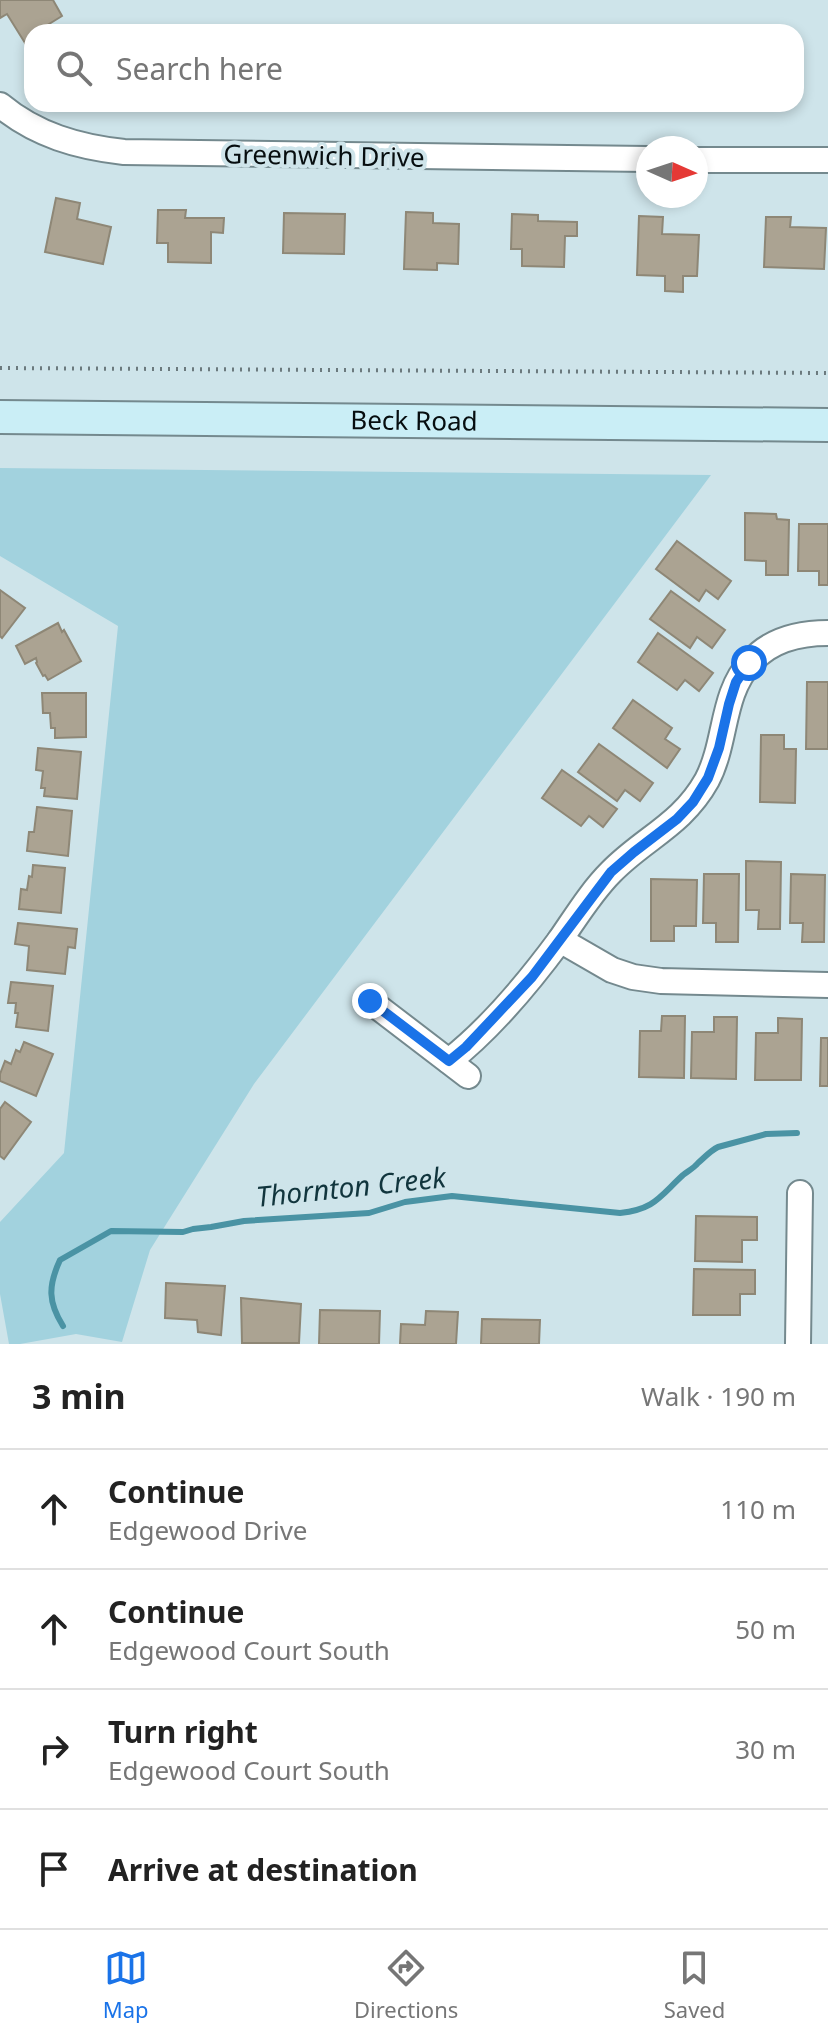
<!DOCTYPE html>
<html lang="en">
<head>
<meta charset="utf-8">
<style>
  :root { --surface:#fff; --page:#f2f2f2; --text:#222; --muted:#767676; --line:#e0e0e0; --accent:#1a73e8 }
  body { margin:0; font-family:"Noto Sans",sans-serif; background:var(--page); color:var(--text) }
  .compass { position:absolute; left:636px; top:136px; width:72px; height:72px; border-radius:50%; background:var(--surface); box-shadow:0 4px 12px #0003; rotate:93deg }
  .stop { position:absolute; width:24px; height:24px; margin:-18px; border:6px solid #1a73e8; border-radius:50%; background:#fff }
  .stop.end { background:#1a73e8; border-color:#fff; box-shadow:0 2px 8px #0008 }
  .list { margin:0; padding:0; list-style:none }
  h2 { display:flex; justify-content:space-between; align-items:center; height:104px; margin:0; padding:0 32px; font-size:34px }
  h2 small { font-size:26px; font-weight:400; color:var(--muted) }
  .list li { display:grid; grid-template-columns:52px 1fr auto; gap:24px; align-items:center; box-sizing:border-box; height:120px; padding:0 32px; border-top:2px solid var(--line) }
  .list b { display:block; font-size:30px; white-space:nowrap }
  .list p { margin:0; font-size:26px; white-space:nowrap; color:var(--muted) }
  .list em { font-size:26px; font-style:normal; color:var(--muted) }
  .icon { flex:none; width:44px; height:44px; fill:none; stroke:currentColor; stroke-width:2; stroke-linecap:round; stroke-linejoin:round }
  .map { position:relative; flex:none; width:828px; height:1344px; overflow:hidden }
  .search { position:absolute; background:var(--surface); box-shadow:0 4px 12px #0003; left:24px; right:24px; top:24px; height:88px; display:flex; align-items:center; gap:20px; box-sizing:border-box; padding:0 28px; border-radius:24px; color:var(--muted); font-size:30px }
  .sheet { height:584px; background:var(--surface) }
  nav { display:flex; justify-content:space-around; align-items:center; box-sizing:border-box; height:112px; border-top:2px solid var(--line); background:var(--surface); font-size:22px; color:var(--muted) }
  nav a { display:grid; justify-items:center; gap:4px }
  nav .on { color:var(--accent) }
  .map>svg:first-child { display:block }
</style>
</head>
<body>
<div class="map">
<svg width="828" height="1344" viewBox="0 0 828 1344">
  <rect width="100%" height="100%" fill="#cee4ea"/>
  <path fill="#a2d2de" d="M0,468L711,475L254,1084L150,1250L122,1342L76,1334L20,1344H9L0,1294V1222L64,1153L118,626L0,556Z"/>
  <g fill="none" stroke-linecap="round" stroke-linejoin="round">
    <path stroke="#4a93a4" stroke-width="6" d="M63,1326C48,1302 48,1286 60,1260L111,1231L183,1232L193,1229L211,1227L244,1221L369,1213L405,1202L452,1196L620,1213C655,1209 659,1197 683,1175C688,1171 694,1168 698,1163C705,1157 710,1151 718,1147L766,1134L797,1133"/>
  </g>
  <g fill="#aba392" stroke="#8e8776" stroke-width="2">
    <path d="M0,0H53L62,16L36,32H32V50L30,51L7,14L0,18Z"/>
    <path d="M56,198L80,203L77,219L111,227L103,264L45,252Z"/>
    <path d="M158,210H186L185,218H224L223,233L211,232V263L168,262V243H157Z"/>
    <path d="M406,212L433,213V223L459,224L458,264L437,263V270L404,269Z"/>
    <path d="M284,213L345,214L344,254L283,253Z"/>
    <path d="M512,214L538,215V221L577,222V236H565L564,267L522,266V249H511Z"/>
    <path d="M639,216L663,217L662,234L699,235L697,276H683V292L665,291V276L637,275Z"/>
    <path d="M766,217H791L790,227L826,228L824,269L764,267Z"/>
    <path d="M745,513L776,514L777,519L789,520L788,575H766V561L745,560Z"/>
    <path d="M799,524H828V585H819V571H798Z"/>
    <path d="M677,541L731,581L718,599L706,590L699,601L656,569Z"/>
    <path d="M0,590L25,608L2,638L0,636Z"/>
    <path d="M671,591L725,630L712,648L697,637L690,648L650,619Z"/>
    <path d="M58,623L62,632L64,630L81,661L48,680L45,675L43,676L36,663L37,662L36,658L25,664L16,646Z"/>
    <path d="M658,633L713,673L699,691L685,680L677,690L638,662Z"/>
    <path d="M807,682H828V749H806Z"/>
    <path d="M42,693H86V737L55,738V728H51L50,713H43Z"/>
    <path d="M633,700L672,728L665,739L680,749L667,768L613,728Z"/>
    <path d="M761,735H784V749H796L795,803L760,802Z"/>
    <path d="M599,744L653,783L640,801L625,790L617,801L578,772Z"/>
    <path d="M38,748L81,752L77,799L44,796L45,788H41L43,771L36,770Z"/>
    <path d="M562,770L617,809L603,827L589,816L581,826L542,798Z"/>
    <path d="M37,807L72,811L68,856L27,851L29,832H34Z"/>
    <path d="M746,861L781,862L780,929H758L759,910H746Z"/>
    <path d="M33,865L65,868L61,913L19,909L21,889L27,890L29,876L32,877Z"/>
    <path d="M704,874H739L738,942H716V923H703Z"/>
    <path d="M791,874L825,875L824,942H802L803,923H790Z"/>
    <path d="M651,879L697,880L696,926H674V941H651Z"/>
    <path d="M18,923L77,929L75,948L68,947L65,974L27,970L29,946L15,944Z"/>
    <path d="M11,982L53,986L48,1031L16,1027L18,1013H15L16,1003H8Z"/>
    <path d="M662,1016H685L684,1078L639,1077L640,1031H661Z"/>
    <path d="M714,1017H737L736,1079L691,1078L692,1032H714Z"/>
    <path d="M778,1018L802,1019L801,1080H755L756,1033H778Z"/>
    <path d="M821,1038H828V1086H820Z"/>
    <path d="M24,1042L53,1054L36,1096L0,1081V1074L5,1061L11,1064L16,1050L20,1052Z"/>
    <path d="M5,1102L31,1122L4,1159L0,1156V1109Z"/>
    <path d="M696,1216L757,1217V1240H742V1262L695,1261Z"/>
    <path d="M694,1269L755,1270V1294H740V1315H693Z"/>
    <path d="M166,1283L225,1286L221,1335L198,1332L197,1320L165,1318Z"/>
    <path d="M241,1298L301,1304L299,1343H242Z"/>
    <path d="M320,1310L380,1311L379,1344H319Z"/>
    <path d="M426,1311L458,1312L456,1344H400L401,1324L425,1325Z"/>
    <path d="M482,1319L540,1320L539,1344H481Z"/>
  </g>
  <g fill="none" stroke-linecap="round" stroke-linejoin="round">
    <defs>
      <g id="street">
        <path d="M0,105C36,135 78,147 124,152L648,159"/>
        <path d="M696,160H828"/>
        <path d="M560,940L612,970L633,977L661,981L828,985"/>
        <path d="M370,1001L468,1076"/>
        <path d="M449,1061C490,1029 529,982 560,940C576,917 591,892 611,872C644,838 682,825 707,780C727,742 721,694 751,662C771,639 799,633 828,633"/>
        <path d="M798,1344L800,1193"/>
      </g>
      <g id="secondary">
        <path id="s1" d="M0,417L828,425"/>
      </g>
    </defs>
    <use href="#street" stroke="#74898e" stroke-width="28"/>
    <use href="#secondary" stroke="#74898e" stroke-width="36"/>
    <path stroke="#6b797d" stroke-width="4" stroke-dasharray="2 6" stroke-linecap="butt" d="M0,368L828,373"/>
    <use href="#street" stroke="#fff" stroke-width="24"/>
    <use href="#secondary" stroke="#caeef6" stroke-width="32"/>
  </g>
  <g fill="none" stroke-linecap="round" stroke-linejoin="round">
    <path stroke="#1a73e8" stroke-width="10" d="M370,1001L449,1061L466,1047L532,977L611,872L634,852L677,819L693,802L708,778L719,748L729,704L736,682L749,663"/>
  </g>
  <g text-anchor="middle" stroke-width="8" stroke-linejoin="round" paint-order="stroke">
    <g font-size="26" fill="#060d0f" stroke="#cee4ea">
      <text transform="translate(324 156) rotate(1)" y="9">Greenwich Drive</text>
      <text dy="9" stroke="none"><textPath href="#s1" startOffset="414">Beck Road</textPath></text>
    </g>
    <g font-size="28" font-style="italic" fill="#11353d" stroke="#cee4ea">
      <text transform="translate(351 1187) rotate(-6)" y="10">Thornton Creek</text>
    </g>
  </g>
</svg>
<svg class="compass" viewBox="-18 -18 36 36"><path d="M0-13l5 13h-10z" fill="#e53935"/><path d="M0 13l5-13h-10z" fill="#767676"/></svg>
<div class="stop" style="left:749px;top:663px"></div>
<div class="stop end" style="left:370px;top:1001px"></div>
<div class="search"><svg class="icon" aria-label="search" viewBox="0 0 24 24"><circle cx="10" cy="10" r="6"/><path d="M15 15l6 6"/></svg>Search here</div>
</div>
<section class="sheet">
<h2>3 min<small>Walk · 190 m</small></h2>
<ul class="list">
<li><svg class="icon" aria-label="ahead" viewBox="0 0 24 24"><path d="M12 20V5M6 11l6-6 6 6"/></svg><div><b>Continue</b><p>Edgewood Drive</p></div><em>110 m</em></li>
<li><svg class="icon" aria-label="ahead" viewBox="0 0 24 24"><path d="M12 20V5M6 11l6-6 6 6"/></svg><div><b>Continue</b><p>Edgewood Court South</p></div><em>50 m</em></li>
<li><svg class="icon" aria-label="right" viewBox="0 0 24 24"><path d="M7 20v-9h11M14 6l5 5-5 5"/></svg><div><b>Turn right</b><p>Edgewood Court South</p></div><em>30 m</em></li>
<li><svg class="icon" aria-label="arrive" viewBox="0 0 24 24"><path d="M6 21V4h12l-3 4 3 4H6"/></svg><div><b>Arrive at destination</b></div></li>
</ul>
</section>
<nav>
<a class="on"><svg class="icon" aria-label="map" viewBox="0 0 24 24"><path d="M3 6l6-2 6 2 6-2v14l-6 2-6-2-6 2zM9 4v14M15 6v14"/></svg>Map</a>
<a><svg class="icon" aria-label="directions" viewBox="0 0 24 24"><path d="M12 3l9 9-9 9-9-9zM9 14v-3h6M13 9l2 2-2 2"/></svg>Directions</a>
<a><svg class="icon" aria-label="saved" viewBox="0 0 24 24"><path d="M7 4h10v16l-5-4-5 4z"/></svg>Saved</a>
</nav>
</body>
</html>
